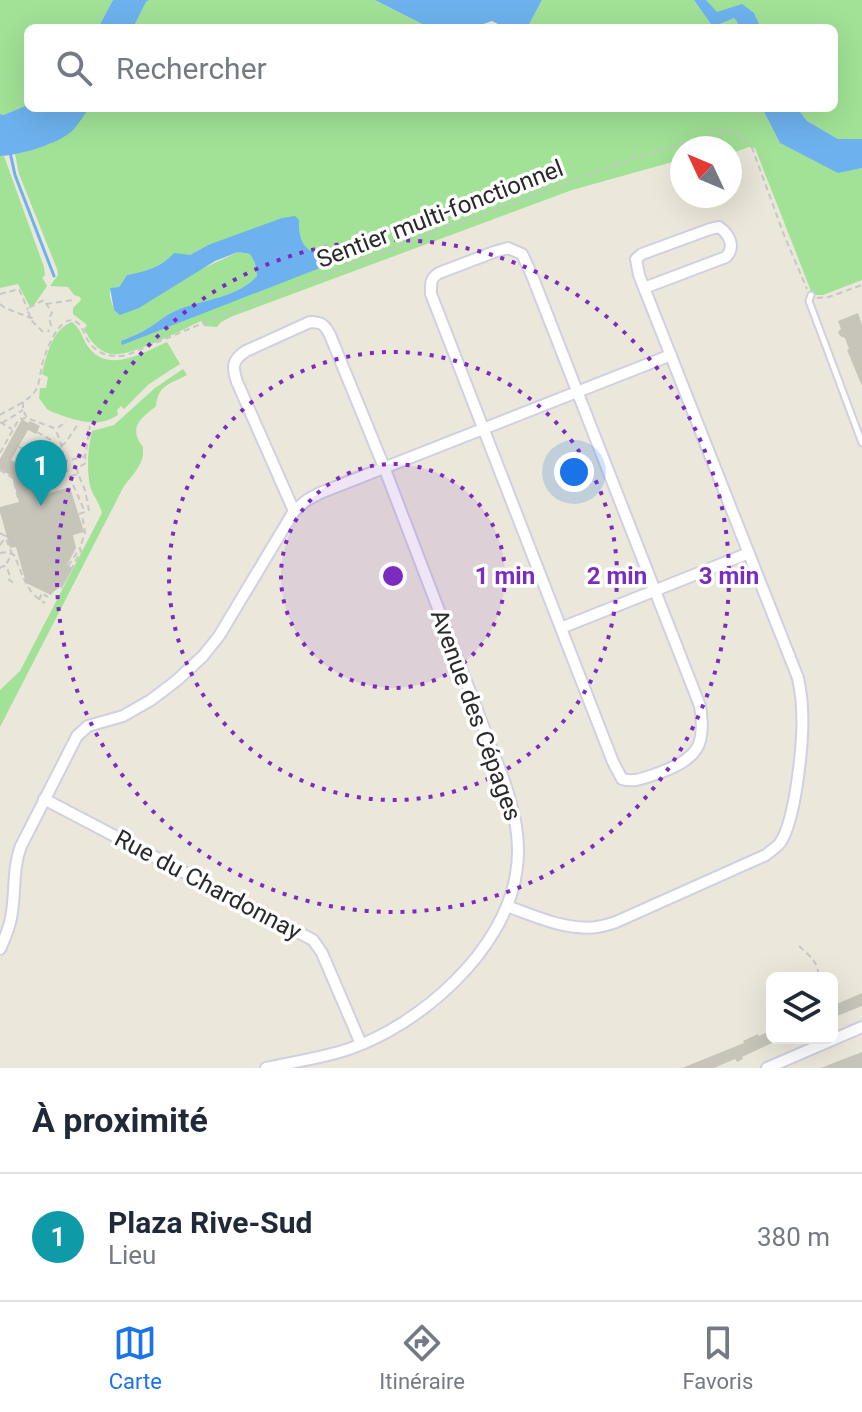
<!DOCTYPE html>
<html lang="fr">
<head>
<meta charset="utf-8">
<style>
  :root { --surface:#fff; --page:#f2f2f3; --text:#1f2937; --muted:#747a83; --line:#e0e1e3; --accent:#1a73e8 }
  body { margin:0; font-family:Roboto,sans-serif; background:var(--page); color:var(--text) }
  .controls { position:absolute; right:24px; bottom:24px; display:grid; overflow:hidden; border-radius:12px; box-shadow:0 8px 32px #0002 }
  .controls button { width:72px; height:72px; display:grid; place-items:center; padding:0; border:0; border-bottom:2px solid var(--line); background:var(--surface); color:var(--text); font:40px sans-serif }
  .compass { position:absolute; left:670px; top:136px; width:72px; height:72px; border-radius:50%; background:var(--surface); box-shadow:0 8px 32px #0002; rotate:314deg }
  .you { position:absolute; left:574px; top:472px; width:28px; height:28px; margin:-20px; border:6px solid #fff; border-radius:50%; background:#1a73e8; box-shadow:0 0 0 12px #1a73e833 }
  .badge { display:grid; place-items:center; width:52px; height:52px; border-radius:50%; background:var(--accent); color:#fff; font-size:26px; font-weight:700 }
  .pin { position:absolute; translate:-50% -66px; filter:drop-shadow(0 2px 4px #0008) }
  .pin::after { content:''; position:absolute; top:42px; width:28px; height:24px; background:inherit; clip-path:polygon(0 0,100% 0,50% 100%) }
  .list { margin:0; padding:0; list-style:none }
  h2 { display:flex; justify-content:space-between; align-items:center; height:104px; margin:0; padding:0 32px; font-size:34px }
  h2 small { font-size:26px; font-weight:400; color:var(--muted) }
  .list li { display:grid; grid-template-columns:52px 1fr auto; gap:24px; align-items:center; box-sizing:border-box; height:128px; padding:0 32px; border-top:2px solid var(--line) }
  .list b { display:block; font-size:30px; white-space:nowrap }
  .list p { margin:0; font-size:26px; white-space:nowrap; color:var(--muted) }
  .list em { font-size:26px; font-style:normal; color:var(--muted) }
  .icon { flex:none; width:44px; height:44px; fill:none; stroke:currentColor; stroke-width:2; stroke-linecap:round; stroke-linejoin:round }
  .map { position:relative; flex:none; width:862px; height:1068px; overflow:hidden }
  .search { position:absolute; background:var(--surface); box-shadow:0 8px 32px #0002; left:24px; right:24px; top:24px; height:88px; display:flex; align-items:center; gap:20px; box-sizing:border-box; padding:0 28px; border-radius:12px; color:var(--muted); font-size:30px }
  .sheet { height:232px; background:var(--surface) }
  nav { display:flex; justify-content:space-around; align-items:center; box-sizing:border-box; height:112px; border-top:2px solid var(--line); background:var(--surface); font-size:22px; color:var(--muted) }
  nav a { display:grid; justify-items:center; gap:4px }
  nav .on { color:var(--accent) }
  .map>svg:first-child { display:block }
</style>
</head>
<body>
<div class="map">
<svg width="862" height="1068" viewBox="0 0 862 1068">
  <rect width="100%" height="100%" fill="#ebe7da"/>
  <g fill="#a1e296" fill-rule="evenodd">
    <path d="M0,0H113L98,28H28V105L3,115L0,114Z"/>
    <path d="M149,0H375L430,28H133L146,2Z"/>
    <path d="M542,0H694L713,27L734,18L739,23L734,28H527Z"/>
    <path d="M706,0H862V139H838L807,121L797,108H834V28H761L754,13L716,12Z"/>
    <path d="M89,108H111L110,111L129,108H762L780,143L838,172L862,168V280L823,295H816L811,291L755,148L749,147L730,154V148H682V165L676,161L572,190L233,316L221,322L217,327L204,326L201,321C182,330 129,358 111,354C97,351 90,340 84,329L87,325L73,314V308L81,300L80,297L74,295L68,287L50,286L58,275L57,269L19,174L15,154L50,144ZM299,220C298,263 326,255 356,247L360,252L122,344V341C131,337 141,333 150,327C157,323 164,317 171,313C198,299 236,300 257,276L255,263L250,254L238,252L114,310L110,297V289L119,287L127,275L141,273L190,255L208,245Z"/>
    <path d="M0,156H4L44,267L45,276L42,277L47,286L34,305L30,307L18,284L0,288Z"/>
    <path d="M72,322C82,330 82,339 89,348C110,374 144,352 167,342L180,364L149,384L124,409L121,406L117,410L118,415C96,429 75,420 52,412L47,409L39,398L40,388H46L48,377L42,374C46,356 53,328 72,322Z"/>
    <path d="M183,369L187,375C170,384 158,385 156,406C146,415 131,423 138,439C141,447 143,442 143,451C144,464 131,477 124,486L0,727V690L20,671L102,513C100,504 94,497 91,489C86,473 88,446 92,431L114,425L155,388Z"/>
  </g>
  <g fill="#6db2ee">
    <path d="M113,0H149L146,2L133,28H98Z"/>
    <path d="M375,0H542L527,28H498V24L492,21L472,28H430Z"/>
    <path d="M694,0H706L717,12L742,4L754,13L761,28H734L738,23L734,18L713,27Z"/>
    <path d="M28,105V108H89C84,115 79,123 74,129C60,144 20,155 0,156V114L3,115Z"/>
    <path d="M762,108H797L807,121L838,139H862V168L838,173L780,143Z"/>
    <path d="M295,216L299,220C298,263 327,255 356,247L361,252L122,345L121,341C131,337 141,333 150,327C157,323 163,317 171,313C198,299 236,300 257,276L255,263L250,254L238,252L215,261L139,308L120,315L114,310L110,288L119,287L127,275C145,272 162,267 174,253L190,255L208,245L282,218Z"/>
  </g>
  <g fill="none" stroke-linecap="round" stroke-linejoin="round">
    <path stroke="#6db2ee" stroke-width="3" d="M10,152L15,175L54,276"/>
  </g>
  <g fill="#c7c5b9">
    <path d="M858,313L862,325V386L847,350L849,349L845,338L840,336L838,332L841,329L838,321Z"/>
    <path d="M22,419L28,423L30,421L40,426L36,434L28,430L11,460L27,469L38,465L47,494L70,487L84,532L73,535L76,548L67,565L73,568L64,584L53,592L51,595L26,583L16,547L10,548L0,512V507L19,502L12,476L0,469V459Z"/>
    <path d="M862,993V1006L832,1018V1006Z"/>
    <path d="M772,1030V1043L742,1057L743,1059L737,1062L735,1059L714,1068H682L744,1043L743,1041L758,1034L759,1036Z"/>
    <path d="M862,1052V1068H821L841,1060Z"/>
  </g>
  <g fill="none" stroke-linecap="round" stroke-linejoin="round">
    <defs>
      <path id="service" d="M811,295L809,301L862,443"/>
      <g id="minor">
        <path d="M508,248L522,254L531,273L700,706C707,747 696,759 659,773C646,777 635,783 622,779L613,762L431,294C431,284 430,278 439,273L494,252Z"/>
        <path d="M561,628L749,553"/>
        <path d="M44,799L313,940L322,953L361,1044"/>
        <path d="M507,906C534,916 567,931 597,927C603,926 610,924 616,922L766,855C770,851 776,848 780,843C796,820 804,738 802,709C802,699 800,688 798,678L639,275L636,259L642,254L710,229L719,227C729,234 736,247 726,257L644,288"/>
        <path d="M0,949C5,938 9,929 11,918C16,894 12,869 21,846L77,736L88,726L123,716L151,700L176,681L203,656L219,636L294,511L307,500L320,493L671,355"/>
        <path d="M266,1068C293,1062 322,1058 349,1049C420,1025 504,951 516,874C522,840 514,810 503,778L384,467L330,335C325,325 322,322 310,322L246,351C232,360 232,367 237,382L294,511"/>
        <path d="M767,1068L862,1027"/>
      </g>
    </defs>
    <use href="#service" stroke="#d0d0e2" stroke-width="9"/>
    <use href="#minor" stroke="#d0d0e2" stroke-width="14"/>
    <g stroke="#c7c7c7" stroke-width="2" stroke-dasharray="6 4" stroke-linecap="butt">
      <path d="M0,294L19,289L28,310"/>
      <path d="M817,298L829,297L862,285"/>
      <path d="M0,304L5,308L31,318L34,317"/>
      <path d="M46,304L73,300"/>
      <path d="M43,332L31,320L28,311L30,307L44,300L52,313L49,318L51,325L48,332"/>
      <path d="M23,402V410L27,418"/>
      <path d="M0,415C12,407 34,400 38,385C41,375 41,365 45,355C49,344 64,307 80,325C84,330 85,337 89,342C98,355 112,358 127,355L215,318L461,222L631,159L723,130L736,133L751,145L784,235L807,289"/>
      <path d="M0,422L12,429"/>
      <path d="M2,423L23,410"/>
      <path d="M37,432L53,441L59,463L63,462C64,451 60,439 55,429"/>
      <path d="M61,446L66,442L78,424"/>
      <path d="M19,447L27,452"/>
      <path d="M46,447L49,451L51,459L46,465L28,452L35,445L46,447L52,442"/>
      <path d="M0,453L19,419L27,418L54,428H58L66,421"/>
      <path d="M46,466C48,475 47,484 50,493"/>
      <path d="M0,470L13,478L19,502"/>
      <path d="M78,474L77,468L86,463L85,456L90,426"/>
      <path d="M71,476L78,474L85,490L89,511L85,512"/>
      <path d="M79,514L85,512L63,462L85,456"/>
      <path d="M0,533L5,536L12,554L5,566"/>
      <path d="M0,545L7,535"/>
      <path d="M0,553L7,552L14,555C23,574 25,592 45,603"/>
      <path d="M68,566L80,548"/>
      <path d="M0,568L3,566L7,567L10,577L9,580L14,583"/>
      <path d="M61,588L81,551L80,548L85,532L82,515"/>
      <path d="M39,600L42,593L48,597"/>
      <path d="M799,946C809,955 820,963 818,978"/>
    </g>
    <use href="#service" stroke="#fff" stroke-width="5"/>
    <use href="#minor" stroke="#fff" stroke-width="10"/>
  </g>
  <circle cx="393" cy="576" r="112" fill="#7b2cbf" fill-opacity=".12"/>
  <g fill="none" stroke="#7b2cbf" stroke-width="4" stroke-dasharray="4 8">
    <circle cx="393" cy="576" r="112"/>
    <circle cx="393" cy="576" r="224"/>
    <circle cx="393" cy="576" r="336"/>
  </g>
  <g text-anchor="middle" stroke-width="7" stroke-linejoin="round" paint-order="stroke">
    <g font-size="24" fill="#292929" stroke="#fff">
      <text transform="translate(440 214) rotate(-21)" y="8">Sentier multi-fonctionnel</text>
      <text transform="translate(476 715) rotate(70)" y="8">Avenue des Cépages</text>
      <text transform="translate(208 885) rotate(28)" y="8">Rue du Chardonnay</text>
    </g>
  </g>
  <circle cx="393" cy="576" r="12" fill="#7b2cbf" stroke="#fff" stroke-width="4"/>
  <g font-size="24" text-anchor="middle" font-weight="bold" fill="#7b2cbf" stroke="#fff" stroke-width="7" stroke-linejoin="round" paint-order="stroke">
    <text x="505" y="584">1 min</text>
    <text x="617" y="584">2 min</text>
    <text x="729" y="584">3 min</text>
  </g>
</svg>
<div class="controls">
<button><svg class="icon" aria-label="layers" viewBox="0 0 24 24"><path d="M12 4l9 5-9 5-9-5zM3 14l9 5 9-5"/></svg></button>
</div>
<svg class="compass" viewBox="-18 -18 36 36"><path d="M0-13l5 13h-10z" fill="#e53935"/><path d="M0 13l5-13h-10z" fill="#747a83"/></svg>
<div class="you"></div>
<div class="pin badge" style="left:41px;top:506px;background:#0f9aa8">1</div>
<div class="search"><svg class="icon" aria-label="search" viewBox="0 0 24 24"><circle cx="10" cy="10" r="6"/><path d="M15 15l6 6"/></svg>Rechercher</div>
</div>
<section class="sheet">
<h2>À proximité<small></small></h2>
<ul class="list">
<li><span class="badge" style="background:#0f9aa8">1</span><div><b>Plaza Rive-Sud</b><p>Lieu</p></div><em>380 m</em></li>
</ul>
</section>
<nav>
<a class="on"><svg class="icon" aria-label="map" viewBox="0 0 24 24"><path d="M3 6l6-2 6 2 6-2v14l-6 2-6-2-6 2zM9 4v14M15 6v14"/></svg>Carte</a>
<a><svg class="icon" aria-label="directions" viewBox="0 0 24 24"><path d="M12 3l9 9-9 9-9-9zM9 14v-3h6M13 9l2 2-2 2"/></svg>Itinéraire</a>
<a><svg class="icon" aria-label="saved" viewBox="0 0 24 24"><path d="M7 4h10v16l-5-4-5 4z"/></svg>Favoris</a>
</nav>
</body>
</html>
